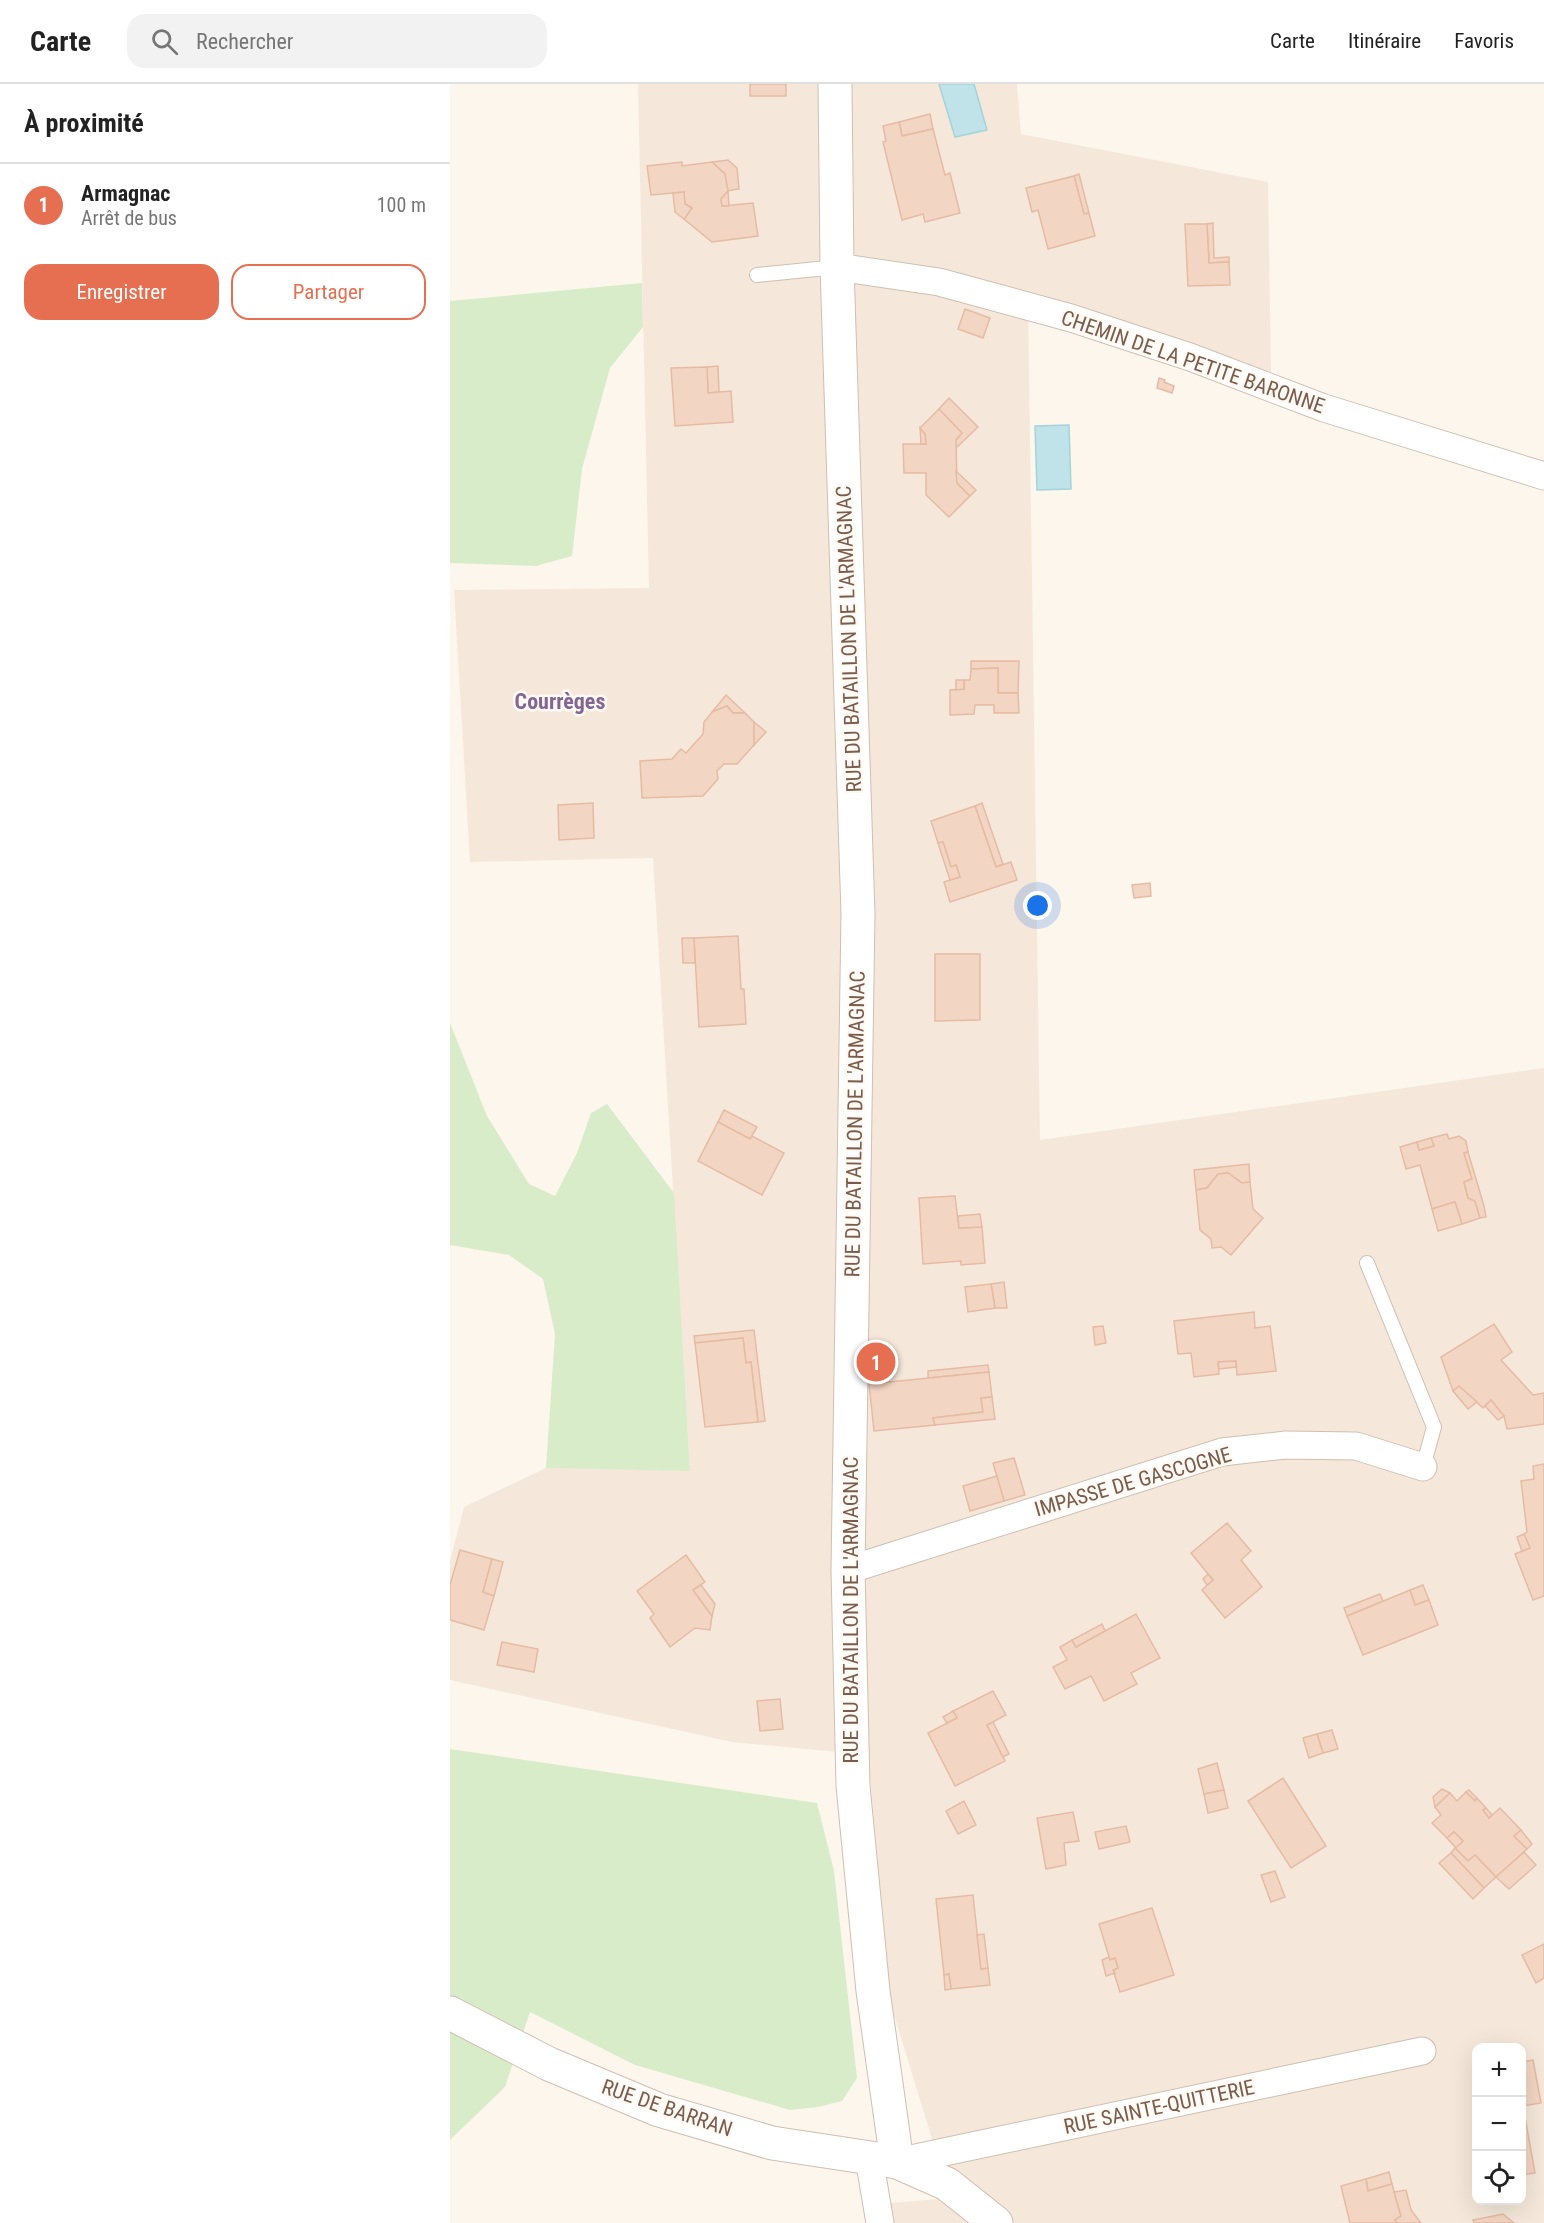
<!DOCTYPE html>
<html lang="fr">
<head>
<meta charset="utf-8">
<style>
  :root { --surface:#fff; --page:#f2f2f2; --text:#222; --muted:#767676; --line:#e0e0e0; --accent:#e76f51 }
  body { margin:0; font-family:"Roboto Condensed",sans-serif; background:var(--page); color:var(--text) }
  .controls { position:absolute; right:18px; bottom:18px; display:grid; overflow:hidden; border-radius:12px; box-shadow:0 6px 24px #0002 }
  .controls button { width:54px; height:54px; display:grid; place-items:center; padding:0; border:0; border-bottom:2px solid var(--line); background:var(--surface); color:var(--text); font:30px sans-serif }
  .you { position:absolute; left:588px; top:822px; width:21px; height:21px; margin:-15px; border:4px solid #fff; border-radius:50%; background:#1a73e8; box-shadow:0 0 0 9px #1a73e833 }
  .badge { display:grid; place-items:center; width:39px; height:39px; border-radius:50%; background:var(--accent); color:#fff; font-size:20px; font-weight:700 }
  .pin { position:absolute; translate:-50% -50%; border:3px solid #fff; box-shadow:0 2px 6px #0006 }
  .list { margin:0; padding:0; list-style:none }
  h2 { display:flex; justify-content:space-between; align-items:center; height:78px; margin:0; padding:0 24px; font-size:26px }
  h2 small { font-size:20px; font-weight:400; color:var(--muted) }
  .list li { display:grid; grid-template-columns:39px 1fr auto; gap:18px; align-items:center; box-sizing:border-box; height:84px; padding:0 24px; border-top:2px solid var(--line) }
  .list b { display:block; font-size:22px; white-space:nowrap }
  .list p { margin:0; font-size:20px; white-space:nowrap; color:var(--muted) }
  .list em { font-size:20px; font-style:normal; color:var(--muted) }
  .actions { display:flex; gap:12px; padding:18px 24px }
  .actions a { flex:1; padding:14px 0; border:2px solid var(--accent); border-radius:18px; text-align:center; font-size:21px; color:var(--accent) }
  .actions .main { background:var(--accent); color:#fff }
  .icon { flex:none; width:33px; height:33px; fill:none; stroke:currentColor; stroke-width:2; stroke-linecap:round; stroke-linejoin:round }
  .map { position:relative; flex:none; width:1094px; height:2139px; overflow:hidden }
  header { display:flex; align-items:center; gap:36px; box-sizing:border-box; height:84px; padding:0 30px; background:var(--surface); border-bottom:2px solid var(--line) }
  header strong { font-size:28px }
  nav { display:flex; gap:33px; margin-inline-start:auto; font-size:21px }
  .search { width:420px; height:54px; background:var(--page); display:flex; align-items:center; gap:15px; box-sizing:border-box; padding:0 21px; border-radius:18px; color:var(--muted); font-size:22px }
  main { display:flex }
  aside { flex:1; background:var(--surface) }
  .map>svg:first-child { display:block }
</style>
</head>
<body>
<header>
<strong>Carte</strong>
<div class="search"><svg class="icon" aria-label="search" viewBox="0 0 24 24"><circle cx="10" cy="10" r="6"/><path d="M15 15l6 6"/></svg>Rechercher</div>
<nav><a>Carte</a><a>Itinéraire</a><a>Favoris</a></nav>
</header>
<main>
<aside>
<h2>À proximité<small></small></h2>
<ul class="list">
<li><span class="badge">1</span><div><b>Armagnac</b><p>Arrêt de bus</p></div><em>100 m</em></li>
</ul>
<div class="actions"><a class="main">Enregistrer</a><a>Partager</a></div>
</aside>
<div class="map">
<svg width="1094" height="2139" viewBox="0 0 1094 2139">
  <rect width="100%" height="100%" fill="#fdf6ec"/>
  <path fill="#f5e8da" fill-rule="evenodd" d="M188,0H567L571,50L818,98L821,288L736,261L578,217L590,1056L1094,984V2139H442L439,2119L489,2115L493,2091L441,1921L418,1671L282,1658L0,1596V1477L14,1423L96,1384L240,1386L203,774L20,778L4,506L199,504ZM1026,1964H1072V2116H1026Z"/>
  <g fill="#d8ecc9">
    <path d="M192,199L193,243L160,284L132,385L122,472L86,482L0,479V217Z"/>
    <path d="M0,939L37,1032L79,1100L105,1112L127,1069L141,1029L157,1020L224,1109L240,1387L96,1384L105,1250L93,1195L59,1171L0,1161Z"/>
    <path d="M0,1665L367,1719L384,1787L407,1994L392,2017L368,2023L340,2026L185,1981L80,1928L55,2003L0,2056Z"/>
  </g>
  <g fill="#bfe3e8" stroke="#a5d3da" stroke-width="1.5">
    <path d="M489,0H524L537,46L505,53Z"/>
    <path d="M619,341L621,405L587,406L585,342Z"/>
  </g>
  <g fill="#f3d5c3" stroke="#e6bba3" stroke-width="1.5">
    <rect x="300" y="0" width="36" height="12"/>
    <path d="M480,30L483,45L452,52L449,38Z"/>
    <path d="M449,38L452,52L483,45L495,91L500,89L510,129L475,138L473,130L452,136L433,58L436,57L433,42Z"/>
    <path d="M278,76L287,84L289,105L277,107L275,90L262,78Z"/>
    <path d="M232,78V82L262,78L275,90L278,107L271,115L272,122L303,119L308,152L262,158L234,135L242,124L235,120L234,108L201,111L197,82Z"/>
    <path d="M629,90L639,129L634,130L624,92Z"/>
    <path d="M624,92L634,130L639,129L645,152L598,165L588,126L582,128L576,104Z"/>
    <path d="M278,107L279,122H272L271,115Z"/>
    <path d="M234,108L235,120L242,124L234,135L225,128L223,109Z"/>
    <path d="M763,139L764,174L779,173V178L759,179L757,140Z"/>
    <path d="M735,140H757L759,179L779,178L780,201L738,202Z"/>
    <path d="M515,225L540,234L533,254L508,245Z"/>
    <path d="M268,282L269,308L258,309L257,283Z"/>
    <path d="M257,283L258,309L281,307L283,338L225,342L221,284Z"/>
    <path d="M709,294L715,296L714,298L724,302L722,309L707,304Z"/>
    <path d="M499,314L528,343L506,364V356L512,349L489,325Z"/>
    <path d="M489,325L512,349L506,356L507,399L520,412L499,433L476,411V389H454L453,360H476L475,350L470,344Z"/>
    <path d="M470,344L475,350L476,360H471Z"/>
    <path d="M506,387L526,406L520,412L507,399Z"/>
    <path d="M521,577H569L568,609H548V584L521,585Z"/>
    <path d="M548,584V609H568L569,629H544V621H525L524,630L500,631V606L514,605V596H520L521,585Z"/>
    <path d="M506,596H514V605L506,606Z"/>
    <path d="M276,611L295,629H283L277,622L262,628Z"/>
    <path d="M277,622L283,629H295L304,638V661L287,680H274L267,687L268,695L253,712L192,714L190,677L222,675L231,665L236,669L253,650L254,638L262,628Z"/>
    <path d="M304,638L316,648L304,661Z"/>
    <path d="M143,719L144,754L109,756L108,721Z"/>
    <path d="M532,719L553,780L546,783L525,722Z"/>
    <path d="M525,722L546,783L561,778L567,796L500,818L494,798L510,793L506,781L501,783L493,758L488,759L481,737Z"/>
    <path d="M493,758L501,783L506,781L510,793L500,796L488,759Z"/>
    <path d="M700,799L701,812L684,814L682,801Z"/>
    <path d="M288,852L291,905H294L296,940L249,943L244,854Z"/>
    <path d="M232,854H244L245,879H233Z"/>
    <path d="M485,870H530V936L485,937Z"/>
    <path d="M274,1026L307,1043L300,1055L268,1038Z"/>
    <path d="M268,1038L300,1055L302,1052L334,1069L312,1111L248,1077Z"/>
    <path d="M997,1050L999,1055L1009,1052L1016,1057L1018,1068L1014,1069L1022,1095L1014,1098L1018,1114L1025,1117L1030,1134L1012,1140L1005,1118L982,1125L970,1081L956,1085L950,1063L967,1058L969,1066L984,1062L981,1054Z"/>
    <path d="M981,1054L984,1062L969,1066L967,1058Z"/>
    <path d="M1018,1068L1034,1122L1036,1133L1030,1134L1025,1117L1018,1114L1014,1098L1022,1095L1014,1069Z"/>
    <path d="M799,1080L800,1098L792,1099L778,1089L768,1090L757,1104L746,1106L744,1086Z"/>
    <path d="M778,1089L792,1099L800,1098L803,1125L813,1134L781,1171L771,1163L762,1164L761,1155L750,1146L746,1106L757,1104L768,1090Z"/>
    <path d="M505,1112L509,1144L532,1143L535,1179L511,1181V1177L473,1180L469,1114Z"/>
    <path d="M1005,1118L1012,1140L988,1147L982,1125Z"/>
    <path d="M530,1130L532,1143L509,1144L508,1132Z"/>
    <path d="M554,1198L557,1224H545L541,1200Z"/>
    <path d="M541,1200L545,1224L518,1228L515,1203Z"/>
    <path d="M804,1228L805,1244L820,1242L826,1287L787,1291L786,1277L768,1278L769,1290L744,1293L741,1269L728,1270L724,1237Z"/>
    <path d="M1044,1240L1062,1268L1051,1276L1083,1311L1094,1309V1340L1057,1345L1054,1332L1041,1316L1033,1324L1009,1302L1003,1307L991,1273Z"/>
    <path d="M653,1242L656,1259L645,1261L643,1243Z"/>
    <path d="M304,1246L315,1337L308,1338L301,1278L296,1279L293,1254L245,1259L244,1252Z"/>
    <path d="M293,1254L296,1279L301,1278L308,1338L255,1343L245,1259Z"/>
    <path d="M786,1277V1283L769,1285L768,1278Z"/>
    <path d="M538,1281L539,1288L478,1294V1287Z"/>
    <path d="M539,1288L542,1313L531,1314L533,1328L483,1334L485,1341L424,1347L419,1300Z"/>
    <path d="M1009,1302L1027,1318L1018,1325L1003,1307Z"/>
    <path d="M542,1313L545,1335L485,1341L483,1334L533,1328L531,1314Z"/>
    <path d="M1041,1316L1054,1332L1048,1336L1035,1322Z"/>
    <path d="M564,1374L575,1411L554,1417L543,1379Z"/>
    <path d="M1094,1380V1512L1083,1516L1065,1470L1080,1464L1074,1450L1077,1448L1071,1397L1084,1395L1083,1382Z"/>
    <path d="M547,1392L554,1417L520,1427L513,1402Z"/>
    <path d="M777,1439L801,1467L791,1476L812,1503L775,1534L752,1506L763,1496L741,1469Z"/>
    <path d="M1074,1450L1080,1464L1072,1467L1067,1453Z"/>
    <path d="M10,1466L42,1475L33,1508L44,1512L34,1546L0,1536V1501Z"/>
    <path d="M236,1471L255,1498L243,1506L262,1532L260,1546L245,1544L220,1563L200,1534L204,1530L187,1507Z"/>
    <path d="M42,1475L53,1478L44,1512L33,1508Z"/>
    <path d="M758,1490L763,1496L757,1501L753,1495Z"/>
    <path d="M251,1501L265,1520L262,1532L243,1506Z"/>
    <path d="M973,1501L979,1516L965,1521L960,1506Z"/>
    <path d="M960,1506L965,1521L979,1516L988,1541L913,1571L897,1532Z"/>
    <path d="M930,1510L933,1517L897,1532L894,1524Z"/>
    <path d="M686,1530L710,1574L681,1589L687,1600L654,1617L641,1592L615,1605L603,1583L617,1576L610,1563L622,1556L626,1563Z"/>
    <path d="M652,1540L655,1547L626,1563L622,1556Z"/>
    <path d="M52,1558L88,1565L84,1588L47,1581Z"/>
    <path d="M543,1607L556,1631L537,1641L555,1677L505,1702L478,1649L507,1634L503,1627Z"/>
    <path d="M330,1615L333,1645L310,1647L307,1617Z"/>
    <path d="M503,1627L507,1634L497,1639L493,1633Z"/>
    <path d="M543,1638L559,1670L553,1673L537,1641Z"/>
    <path d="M882,1646L888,1665L873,1669L867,1650Z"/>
    <path d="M867,1650L873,1669L859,1674L853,1654Z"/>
    <path d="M767,1679L774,1706L754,1710L748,1685Z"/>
    <path d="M833,1694L876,1762L841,1784L798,1717Z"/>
    <path d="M992,1705L1000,1709L985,1723L983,1713Z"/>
    <path d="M774,1706L778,1724L758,1729L754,1710Z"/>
    <path d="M1019,1706L1027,1714L1025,1717L1016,1708Z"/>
    <path d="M1016,1708L1025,1717L1027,1714L1036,1724L1033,1726L1039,1734L1050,1724L1071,1746L1064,1752L1077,1765L1046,1793L1025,1771L1018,1777L1005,1764L1013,1757L1004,1748L997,1754L982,1739L991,1731L985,1723L1000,1709L1007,1717Z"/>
    <path d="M514,1717L526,1741L508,1750L496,1727Z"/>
    <path d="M1036,1724L1042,1731L1039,1734L1033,1726Z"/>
    <path d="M623,1728L629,1757L614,1759L616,1781L596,1785L587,1734Z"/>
    <path d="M676,1742L680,1758L649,1765L645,1748Z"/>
    <path d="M1071,1746L1082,1760L1077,1765L1064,1752Z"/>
    <path d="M1004,1748L1013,1757L1006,1764L997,1754Z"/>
    <path d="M1005,1764L1018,1777L1025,1771L1046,1793L1034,1804L1001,1769Z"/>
    <path d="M1074,1768L1086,1781L1059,1805L1046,1793Z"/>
    <path d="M1001,1769L1034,1804L1023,1815L989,1779Z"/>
    <path d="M825,1787L835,1813L821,1818L811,1791Z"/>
    <path d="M523,1811L531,1885L538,1884L540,1901L501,1905L499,1890L494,1891L486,1815Z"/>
    <path d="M702,1824L724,1891L670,1908L663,1886L668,1884L665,1874L660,1876L649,1840Z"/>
    <path d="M534,1850L538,1884L531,1885L527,1851Z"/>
    <path d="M1094,1860V1894L1086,1899L1072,1871Z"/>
    <path d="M659,1873L660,1876L665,1874L668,1884L663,1886L665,1889L656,1892L652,1876Z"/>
    <path d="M499,1890L501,1905L495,1906L494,1891Z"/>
    <path d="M1083,1976L1091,2019L1073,2022L1085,2089L1072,2091V1978Z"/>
    <path d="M939,2088L942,2100L918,2107L916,2095Z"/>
    <path d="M916,2095L918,2107L942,2100L951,2132L945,2136L947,2139H900L891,2102Z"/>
    <path d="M956,2106L961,2126L971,2139H947L945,2136L951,2132L944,2108Z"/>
    <path d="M1053,2130L1064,2139H1024L1023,2136Z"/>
  </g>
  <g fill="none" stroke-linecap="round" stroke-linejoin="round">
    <defs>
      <g id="service">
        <path d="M307,191L387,183"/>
        <path d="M917,1179L984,1343L973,1383"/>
      </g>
      <g id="minor">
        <path d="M387,183L489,198L621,234L740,273L874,324L1094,392"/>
        <path d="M398,1486L772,1368L836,1361L906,1362L973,1383"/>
        <path d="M419,2074L430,2139"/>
        <path d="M447,2078L972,1967"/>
      </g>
      <g id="tertiary">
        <path d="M385,0L387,183L408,830L398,1486L403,1702L423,1907L447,2078"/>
        <path d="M0,1929L99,1980L209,2026L322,2059L447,2078L497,2100L546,2139"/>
      </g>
    </defs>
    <use href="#service" stroke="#d1beb0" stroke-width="16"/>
    <use href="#minor" stroke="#d1beb0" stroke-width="29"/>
    <use href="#tertiary" stroke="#d1beb0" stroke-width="35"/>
    <use href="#service" stroke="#fff" stroke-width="14"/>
    <use href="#minor" stroke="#fff" stroke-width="27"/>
    <use href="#tertiary" stroke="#fff" stroke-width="33"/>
  </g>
  <g text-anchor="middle" stroke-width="5" stroke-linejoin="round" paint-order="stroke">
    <g font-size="21" fill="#7a5c4d" stroke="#fffaf3">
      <text transform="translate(743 278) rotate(19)" y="7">CHEMIN DE LA PETITE BARONNE</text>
      <text transform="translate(399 555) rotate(-92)" y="7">RUE DU BATAILLON DE L'ARMAGNAC</text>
      <text transform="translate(405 1040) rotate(-89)" y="7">RUE DU BATAILLON DE L'ARMAGNAC</text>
      <text transform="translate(683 1398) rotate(-16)" y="7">IMPASSE DE GASCOGNE</text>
      <text transform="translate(401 1526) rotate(-90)" y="7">RUE DU BATAILLON DE L'ARMAGNAC</text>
      <text transform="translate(709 2023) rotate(-12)" y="7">RUE SAINTE-QUITTERIE</text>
      <text transform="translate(217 2024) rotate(19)" y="7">RUE DE BARRAN</text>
    </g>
    <g font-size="22" font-weight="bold" fill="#846695" stroke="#fffaf3">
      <text x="110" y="625">Courrèges</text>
    </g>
  </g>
</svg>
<div class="controls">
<button>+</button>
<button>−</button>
<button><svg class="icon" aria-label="locate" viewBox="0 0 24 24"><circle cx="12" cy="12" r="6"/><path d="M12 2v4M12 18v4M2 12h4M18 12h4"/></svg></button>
</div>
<div class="you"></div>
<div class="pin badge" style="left:426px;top:1278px">1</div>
</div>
</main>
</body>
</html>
